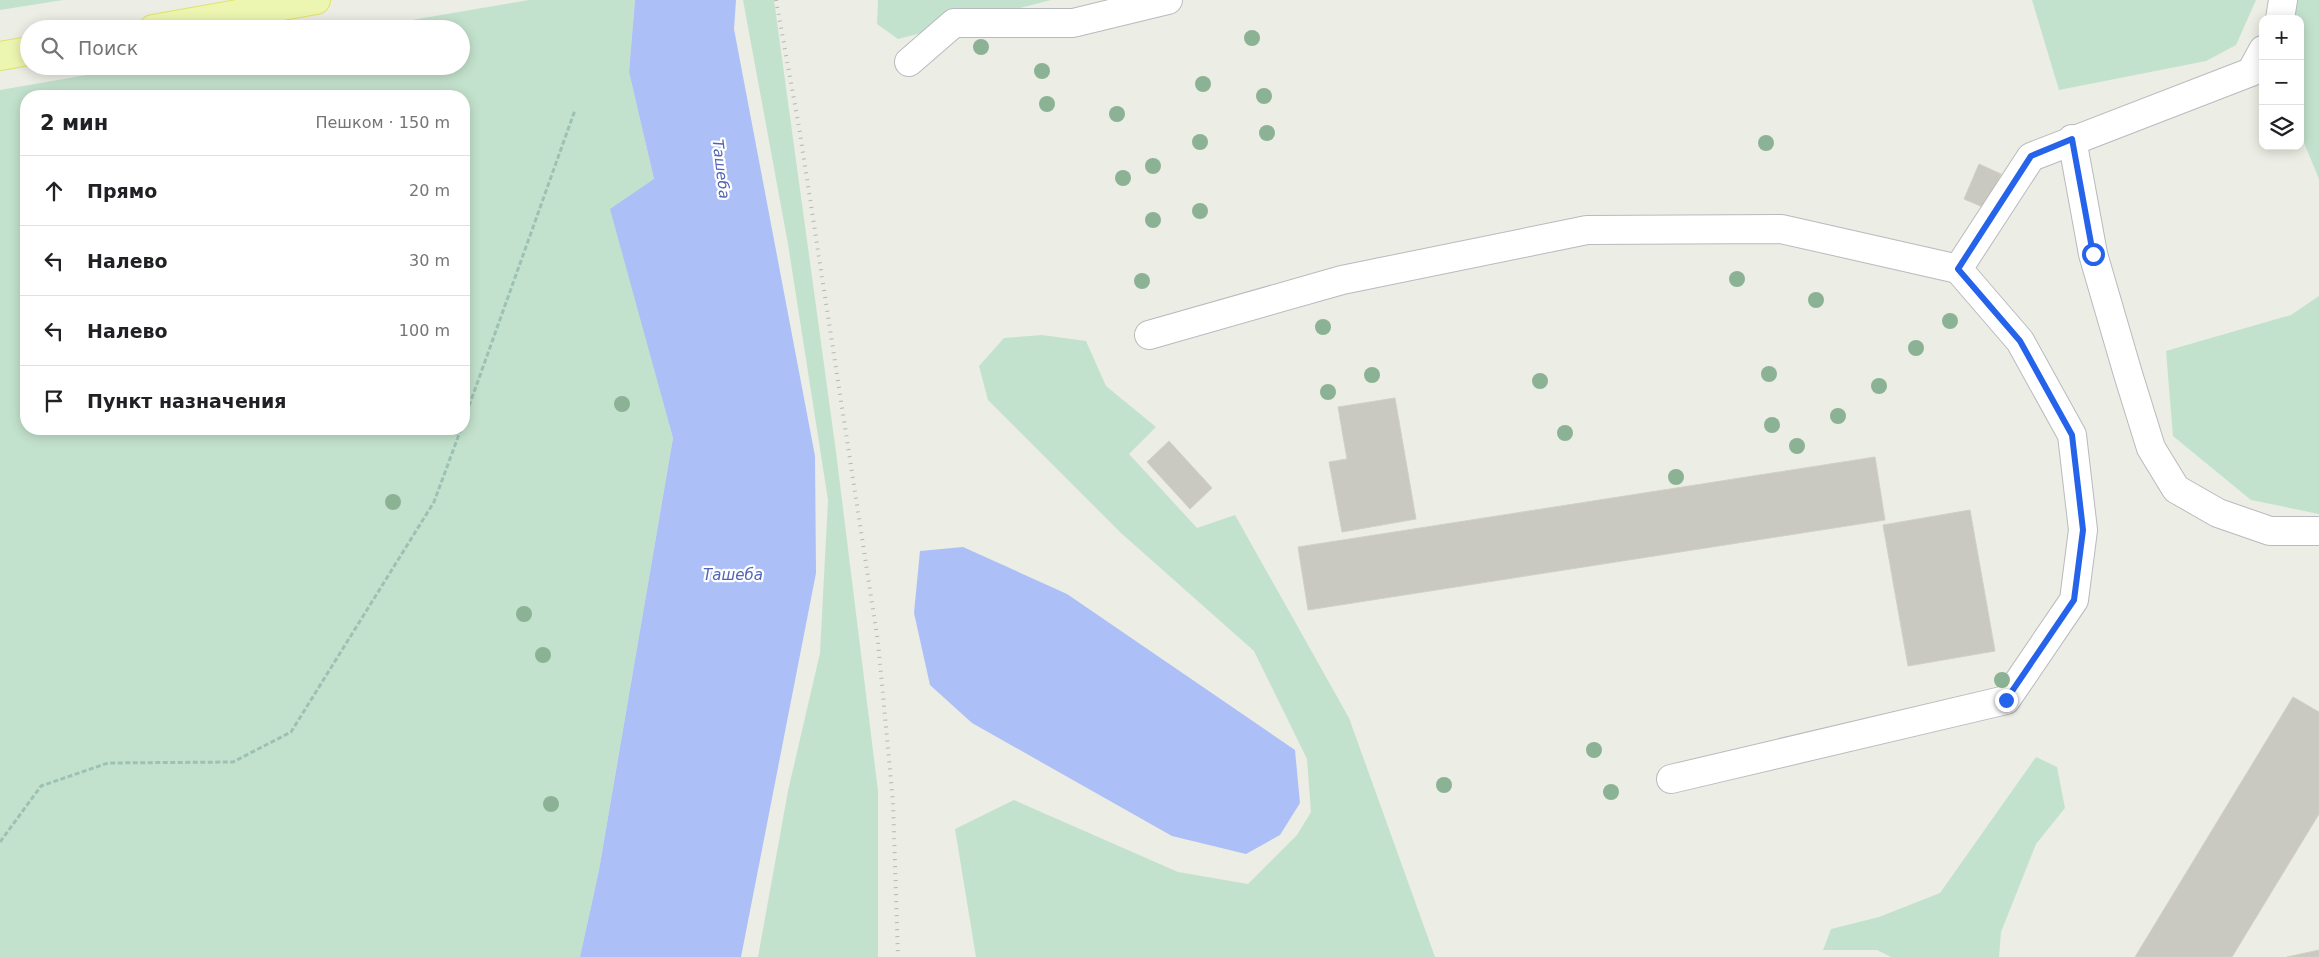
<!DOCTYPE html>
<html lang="ru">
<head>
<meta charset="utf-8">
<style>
  :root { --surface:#fff; --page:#f6f6f6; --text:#202124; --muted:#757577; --line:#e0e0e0 }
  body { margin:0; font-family:"DejaVu Sans",sans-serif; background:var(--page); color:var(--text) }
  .controls { position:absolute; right:15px; top:15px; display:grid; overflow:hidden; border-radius:10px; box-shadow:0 2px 12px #0003 }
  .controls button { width:45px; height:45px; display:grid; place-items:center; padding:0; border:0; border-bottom:1px solid var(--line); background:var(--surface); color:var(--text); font:25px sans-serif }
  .stop { position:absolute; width:15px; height:15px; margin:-11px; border:4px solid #2563eb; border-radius:50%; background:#fff }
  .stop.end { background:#2563eb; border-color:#fff; box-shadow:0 1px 5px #0008 }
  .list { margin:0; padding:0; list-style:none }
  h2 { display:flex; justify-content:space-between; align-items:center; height:65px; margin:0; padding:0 20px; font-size:21px }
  h2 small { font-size:16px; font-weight:400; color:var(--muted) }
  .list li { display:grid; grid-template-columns:32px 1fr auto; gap:15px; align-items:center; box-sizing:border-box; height:70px; padding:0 20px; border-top:1px solid var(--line) }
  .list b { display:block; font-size:19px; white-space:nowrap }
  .list em { font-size:16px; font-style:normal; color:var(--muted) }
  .icon { flex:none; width:28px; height:28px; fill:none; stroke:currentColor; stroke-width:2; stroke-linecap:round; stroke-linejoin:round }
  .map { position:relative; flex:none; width:2319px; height:957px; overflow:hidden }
  .search { position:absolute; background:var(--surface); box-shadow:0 2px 12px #0003; left:20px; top:20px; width:450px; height:55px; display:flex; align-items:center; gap:12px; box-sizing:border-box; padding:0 18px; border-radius:28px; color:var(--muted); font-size:19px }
  .panel { position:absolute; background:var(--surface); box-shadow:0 2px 12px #0003; left:20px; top:90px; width:450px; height:345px; border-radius:20px }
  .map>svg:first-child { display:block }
</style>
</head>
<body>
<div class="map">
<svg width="2319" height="957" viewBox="0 0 2319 957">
  <rect width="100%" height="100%" fill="#ecede4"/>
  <g fill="#c3e2cd" fill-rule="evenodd">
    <path d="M0,0H63L0,10Z"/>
    <path d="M529,0H635L629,72L654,179L648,345L673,438L599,870L580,957H0V90L139,66H461V29H359ZM26,96H464V429H26Z"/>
    <path d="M743,0H774L836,452L878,791V957H758L788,791L820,653L828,500L788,244Z"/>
    <path d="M878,0H1051L898,39L877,24Z"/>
    <path d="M2032,0H2256L2236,45L2206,61L2059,90Z"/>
    <path d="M2297,0H2319V179L2300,133V19H2293Z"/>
    <path d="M2319,296V514L2251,500L2173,436L2166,351L2291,315Z"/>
    <path d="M1042,335L1086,341L1106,386L1156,427L1129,454L1197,528L1235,515L1349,718L1435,957H976L955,829L1014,800L1178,872L1248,884L1297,835L1311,812L1307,759L1254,651L1121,533L988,400L979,366L1004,338Z"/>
    <path d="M2036,757L2057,767L2065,808L2036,844L2001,932L1999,957H1891L1877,950H1823L1831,929L1879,917L1940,893Z"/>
  </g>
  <g fill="#acbff6">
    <path d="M635,0H736L734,29L815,456L816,573L741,957H580L599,870L673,438L610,209L654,179L629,72Z"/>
    <path d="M963,547L1067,594L1295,750L1300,803L1280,835L1246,854L1172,836L972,723L930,685L914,613L920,551Z"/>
  </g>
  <g fill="#c9c8c1" stroke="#d1d1c3">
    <path d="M1979,164L2001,174L1985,208L1964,199Z"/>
    <path d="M1395,398L1416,519L1342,532L1329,462L1347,459L1338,407Z"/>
    <path d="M1169,441L1212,488L1190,509L1147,462Z"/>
    <path d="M1875,457L1885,520L1308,610L1298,547Z"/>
    <path d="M1970,510L1995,651L1908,666L1883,525Z"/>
    <path d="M2293,697L2319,712V814L2232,957H2135Z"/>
    <path d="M2319,950V957H2287Z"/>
  </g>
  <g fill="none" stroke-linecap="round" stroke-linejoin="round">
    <defs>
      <g id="minor">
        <path d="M2280,19L2283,0"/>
        <path d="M909,62L954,23H1073L1168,0"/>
        <path d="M2072,139L2093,254L2128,374L2151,448L2176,489L2218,513L2270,531H2319"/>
        <path d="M1149,335L1342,280L1587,230L1781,229L1958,269"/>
        <path d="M1671,779L2006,700L2074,600L2083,530L2072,435L2020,341L1958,269L2031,157L2251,72L2263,50"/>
      </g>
      <g id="major">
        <path d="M153,29L316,0"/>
        <path d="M0,56L29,51"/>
      </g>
    </defs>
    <use href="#minor" stroke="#b9babf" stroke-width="30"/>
    <use href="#major" stroke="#e0e368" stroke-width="30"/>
    <g stroke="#9dc2b3" stroke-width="3" stroke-dasharray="5 2.5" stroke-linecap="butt">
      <path d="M464,420L575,110"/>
      <path d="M0,842L41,786L108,763L233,762L291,732L434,502L461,429"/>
    </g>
    <use href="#minor" stroke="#fff" stroke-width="28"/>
    <use href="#major" stroke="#edf6b0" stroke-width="28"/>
    <path stroke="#b6b6b7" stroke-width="4" stroke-dasharray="1 6" stroke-linecap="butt" d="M776,0L799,127L878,642L893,802L898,957"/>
  </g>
  <g fill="#8cb295">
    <circle cx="1252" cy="38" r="8"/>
    <circle cx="981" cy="47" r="8"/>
    <circle cx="1042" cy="71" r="8"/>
    <circle cx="1203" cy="84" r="8"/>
    <circle cx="1264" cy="96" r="8"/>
    <circle cx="1047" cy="104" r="8"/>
    <circle cx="1117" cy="114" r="8"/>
    <circle cx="1267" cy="133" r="8"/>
    <circle cx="1200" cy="142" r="8"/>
    <circle cx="1766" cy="143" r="8"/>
    <circle cx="1153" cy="166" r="8"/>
    <circle cx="1123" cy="178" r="8"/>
    <circle cx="1200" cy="211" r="8"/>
    <circle cx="1153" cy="220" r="8"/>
    <circle cx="1737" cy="279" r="8"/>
    <circle cx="1142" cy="281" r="8"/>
    <circle cx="1816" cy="300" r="8"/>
    <circle cx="1950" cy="321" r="8"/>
    <circle cx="1323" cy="327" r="8"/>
    <circle cx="1916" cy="348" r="8"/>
    <circle cx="1769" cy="374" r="8"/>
    <circle cx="1372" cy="375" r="8"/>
    <circle cx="1540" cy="381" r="8"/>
    <circle cx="1879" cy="386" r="8"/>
    <circle cx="1328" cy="392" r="8"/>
    <circle cx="622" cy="404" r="8"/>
    <circle cx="1838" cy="416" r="8"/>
    <circle cx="1772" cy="425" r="8"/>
    <circle cx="1565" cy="433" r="8"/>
    <circle cx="1797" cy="446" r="8"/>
    <circle cx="1676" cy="477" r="8"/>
    <circle cx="393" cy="502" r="8"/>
    <circle cx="524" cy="614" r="8"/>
    <circle cx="543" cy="655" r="8"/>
    <circle cx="2002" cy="680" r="8"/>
    <circle cx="1594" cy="750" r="8"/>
    <circle cx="1444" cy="785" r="8"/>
    <circle cx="1611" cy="792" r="8"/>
    <circle cx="551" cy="804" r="8"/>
  </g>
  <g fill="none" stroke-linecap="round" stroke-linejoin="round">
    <path stroke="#2563eb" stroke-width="6" d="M2006,700L2074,600L2083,530L2072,435L2020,341L1958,269L2031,156L2072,139L2093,254"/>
  </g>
  <g text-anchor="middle" stroke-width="4.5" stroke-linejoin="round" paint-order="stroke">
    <g font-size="15" font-style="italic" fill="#5164b7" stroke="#fff">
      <text transform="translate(721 169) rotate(83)" y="5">Ташеба</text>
      <text x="733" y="580">Ташеба</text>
    </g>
  </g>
</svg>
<div class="controls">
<button>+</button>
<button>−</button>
<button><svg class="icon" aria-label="layers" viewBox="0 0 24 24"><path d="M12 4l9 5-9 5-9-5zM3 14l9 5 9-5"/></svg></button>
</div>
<div class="stop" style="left:2093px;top:254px"></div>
<div class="stop end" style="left:2006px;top:700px"></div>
<div class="search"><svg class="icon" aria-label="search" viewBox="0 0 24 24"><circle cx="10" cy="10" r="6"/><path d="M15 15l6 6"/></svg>Поиск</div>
<section class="panel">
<h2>2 мин<small>Пешком · 150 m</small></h2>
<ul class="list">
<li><svg class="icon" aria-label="ahead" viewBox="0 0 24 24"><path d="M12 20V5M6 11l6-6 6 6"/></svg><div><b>Прямо</b></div><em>20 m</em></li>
<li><svg class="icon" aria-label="left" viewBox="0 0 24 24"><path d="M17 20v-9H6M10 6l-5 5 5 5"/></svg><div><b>Налево</b></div><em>30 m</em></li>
<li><svg class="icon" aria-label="left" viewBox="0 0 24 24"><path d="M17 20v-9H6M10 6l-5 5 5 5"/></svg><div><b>Налево</b></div><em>100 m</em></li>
<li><svg class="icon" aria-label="arrive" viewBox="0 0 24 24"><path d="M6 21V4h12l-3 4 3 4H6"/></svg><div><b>Пункт назначения</b></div></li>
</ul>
</section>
</div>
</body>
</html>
